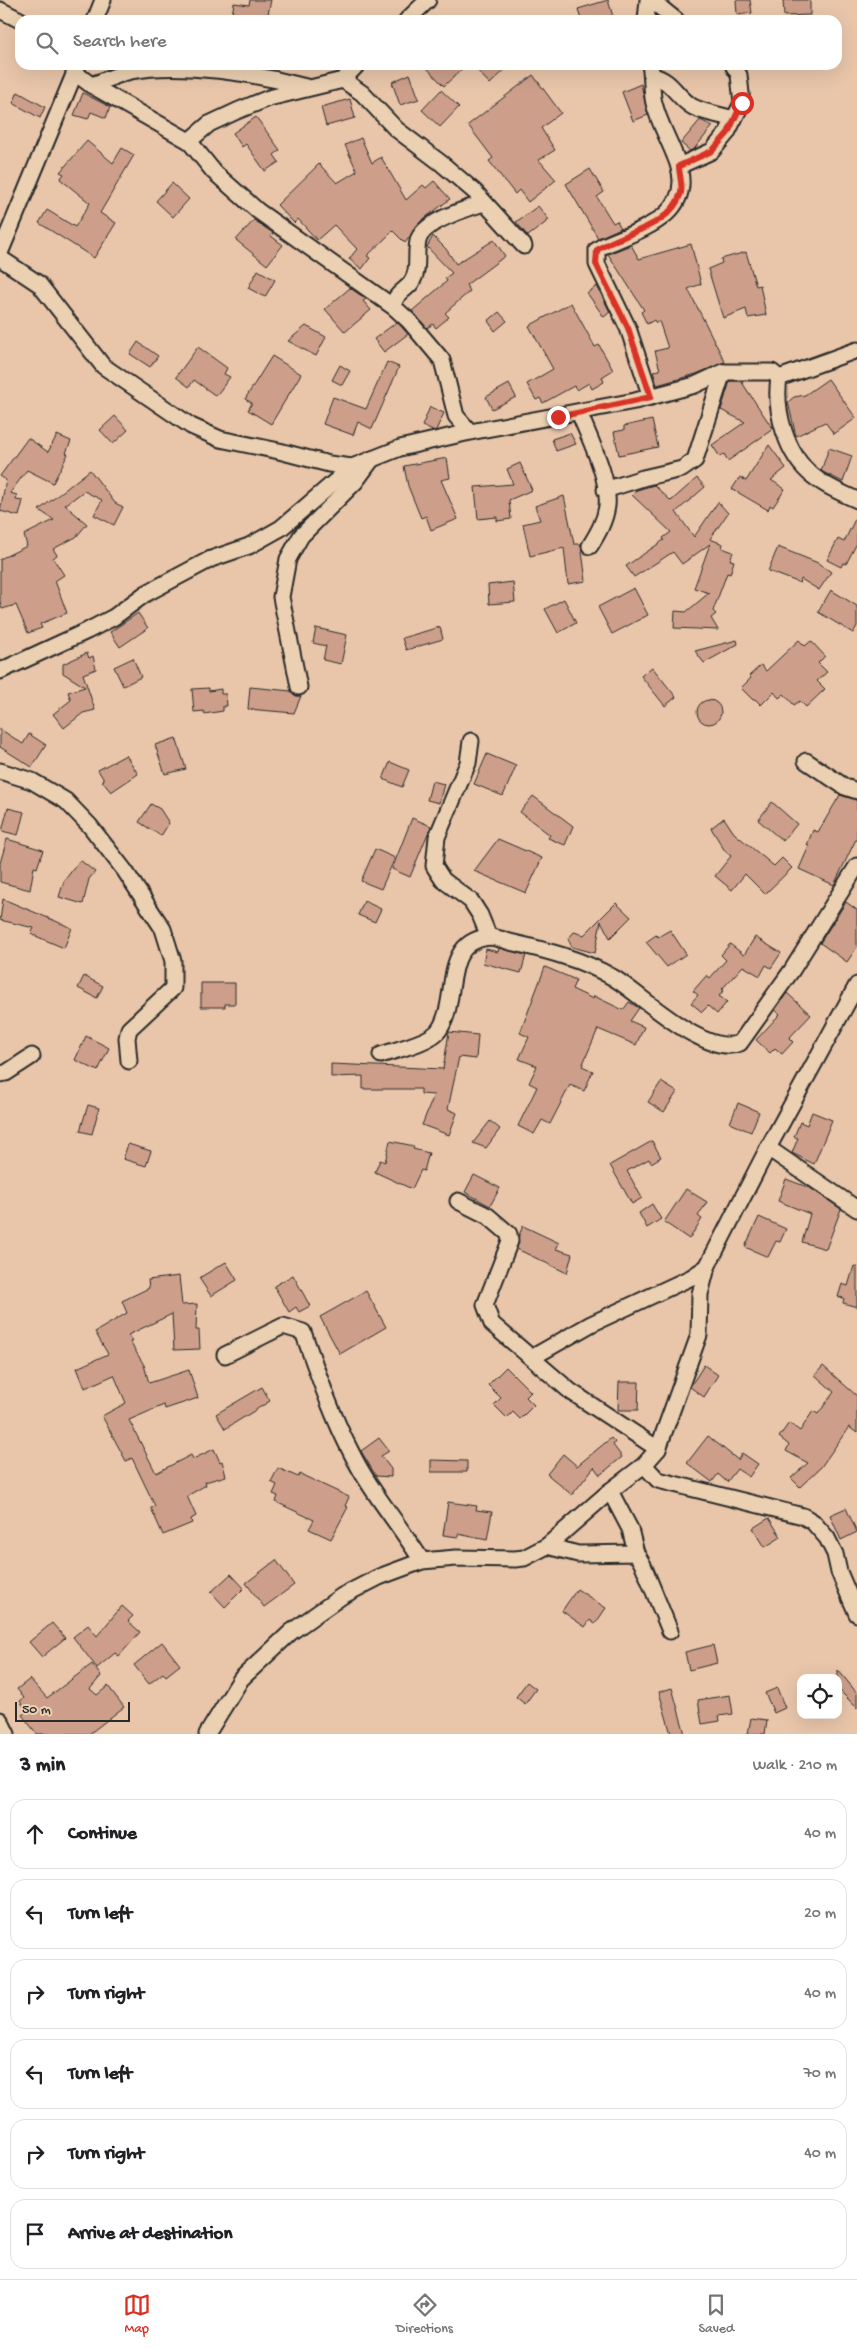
<!DOCTYPE html>
<html lang="en">
<head>
<meta charset="utf-8">
<style>
  :root { --surface:#fff; --page:#f6f6f6; --text:#202124; --muted:#757577; --line:#e0e0e0; --accent:#d93025 }
  body { margin:0; font-family:"Gochi Hand",sans-serif; background:var(--page); color:var(--text) }
  .controls { position:absolute; right:15px; bottom:15px; display:grid; overflow:hidden; border-radius:10px; box-shadow:0 5px 20px #0002 }
  .controls button { width:45px; height:45px; display:grid; place-items:center; padding:0; border:0; border-bottom:1px solid var(--line); background:var(--surface); color:var(--text); font:25px sans-serif }
  .scale { position:absolute; left:15px; bottom:12px; width:115px; box-sizing:border-box; padding-left:5px; border:2px solid #2b2b2b; border-top:0; font-size:14px; line-height:18px; white-space:nowrap; color:#2b2b2b; -webkit-text-stroke:4px #ebd0b2; paint-order:stroke }
  .stop { position:absolute; width:15px; height:15px; margin:-11px; border:4px solid #d93025; border-radius:50%; background:#fff }
  .stop.end { background:#d93025; border-color:#fff; box-shadow:0 1px 5px #0008 }
  .list { margin:0; padding:0; list-style:none }
  h2 { display:flex; justify-content:space-between; align-items:center; height:65px; margin:0; padding:0 20px; font-size:21px }
  h2 small { font-size:16px; font-weight:400; color:var(--muted) }
  .list li { display:grid; grid-template-columns:32px 1fr auto; gap:15px; align-items:center; box-sizing:border-box; height:70px; margin:0 10px 10px; padding:0 10px; border:1px solid var(--line); border-radius:15px }
  .list b { display:block; font-size:19px; white-space:nowrap }
  .list em { font-size:16px; font-style:normal; color:var(--muted) }
  .icon { flex:none; width:28px; height:28px; fill:none; stroke:currentColor; stroke-width:2; stroke-linecap:round; stroke-linejoin:round }
  .map { position:relative; flex:none; width:857px; height:1734px; overflow:hidden }
  .search { position:absolute; background:var(--surface); box-shadow:0 5px 20px #0002; left:15px; right:15px; top:15px; height:55px; display:flex; align-items:center; gap:12px; box-sizing:border-box; padding:0 18px; border-radius:15px; color:var(--muted); font-size:19px }
  .sheet { height:545px; background:var(--surface) }
  nav { display:flex; justify-content:space-around; align-items:center; box-sizing:border-box; height:70px; border-top:1px solid var(--line); background:var(--surface); font-size:14px; color:var(--muted) }
  nav a { display:grid; justify-items:center; gap:2px }
  nav .on { color:var(--accent) }
  .map>svg:first-child { display:block }
</style>
</head>
<body>
<div class="map">
<svg width="857" height="1734" viewBox="0 0 857 1734">
  <rect width="100%" height="100%" fill="#e9c6aa"/>
  <filter id="ink" filterUnits="userSpaceOnUse"><feTurbulence type="fractalNoise" baseFrequency=".02" numOctaves="2"/><feDisplacementMap in="SourceGraphic" scale="10" xChannelSelector="R" yChannelSelector="G"/><feConvolveMatrix kernelMatrix="1 2 1 2 8 2 1 2 1" color-interpolation-filters="sRGB"/></filter>
  <g filter="url(#ink)">
    <g fill="#cd9f8a" stroke="#2b2b2b">
      <path d="M250,0H271L268,14H266L265,20H231L234,3L249,5Z"/>
      <path d="M608,0L614,20H581L578,9Z"/>
      <path d="M736,0H750L752,13L737,15Z"/>
      <path d="M783,0H810V15L784,16Z"/>
      <path d="M424,65H466L444,86Z"/>
      <path d="M472,65H510L490,84Z"/>
      <path d="M410,74L419,99L400,105L392,82Z"/>
      <path d="M533,75L561,113L541,128L555,150L539,160L556,180L528,202L519,190L515,194L489,161L493,158L468,125Z"/>
      <path d="M641,84L648,115L633,121L622,92Z"/>
      <path d="M441,90L459,107L440,127L422,110Z"/>
      <path d="M18,92L45,107L40,118L13,103Z"/>
      <path d="M83,93L110,107L106,118L91,112L88,119L74,115Z"/>
      <path d="M350,99L355,118L326,126L321,107Z"/>
      <path d="M256,117L280,150L274,155L279,162L265,171L246,144L242,147L233,133Z"/>
      <path d="M700,120L713,126L695,148L690,151L681,143Z"/>
      <path d="M361,138L372,163L381,157L406,200L423,185L426,188L434,181L450,199L421,221L405,243L393,231L367,256L370,258L362,269L349,259L357,249L334,225L317,240L298,219L294,223L277,205L319,164L337,183L357,171L345,145Z"/>
      <path d="M87,141L113,163L122,148L134,155L100,213L116,223L94,258L39,223L47,210L75,227L90,203L60,179L64,174L60,172Z"/>
      <path d="M590,169L604,192L597,197L613,223L617,221L621,228L598,238L566,184Z"/>
      <path d="M172,183L189,199L173,217L156,201Z"/>
      <path d="M538,206L549,220L528,236L516,222Z"/>
      <path d="M254,220L273,233L271,236L283,245L267,265L236,240Z"/>
      <path d="M433,236L446,249L456,264L494,240L505,256L466,285L470,291L445,313L449,317L436,328L433,324L427,328L412,311L447,281L445,278L452,273L427,247Z"/>
      <path d="M691,244L701,284L688,289L725,362L696,374L657,385L653,371L660,370L655,351L668,348L659,321L656,323L654,320L647,324L641,312L644,310L608,254L631,245L639,259Z"/>
      <path d="M746,252L756,286L760,285L766,315L748,318L746,309L723,318L708,269L722,263L721,259Z"/>
      <path d="M258,270L275,280L265,297L248,288Z"/>
      <path d="M597,286L610,312L604,317L587,293Z"/>
      <path d="M350,288L366,299L363,301L371,310L345,332L325,309Z"/>
      <path d="M571,303L595,347L599,345L613,370L602,377L604,382L592,389L589,383L577,390L574,386L543,403L540,398L536,400L527,384L553,369L529,326Z"/>
      <path d="M499,312L507,321L495,331L488,321Z"/>
      <path d="M397,322L408,334L384,352L374,339Z"/>
      <path d="M306,326L326,337L316,356L288,341Z"/>
      <path d="M138,342L158,356L150,367L130,354Z"/>
      <path d="M198,347L227,368L224,374L230,377L216,396L194,380L189,387L176,377Z"/>
      <path d="M272,356L301,374L271,424L248,410L252,403L245,399Z"/>
      <path d="M387,362L399,367L372,429L358,422L353,435L323,424L333,397L366,409Z"/>
      <path d="M340,365L350,371L342,385L332,380Z"/>
      <path d="M828,379L856,418L834,434L825,422L796,436L788,402L794,397L805,395Z"/>
      <path d="M730,381H741L773,429L728,461L724,454L720,457L712,445L745,422L721,410Z"/>
      <path d="M509,384L516,397L492,409L486,397Z"/>
      <path d="M430,407L444,413L436,430L433,431L422,426Z"/>
      <path d="M115,416L128,430L113,444L100,430Z"/>
      <path d="M652,420L658,447L619,455L614,432L624,430V426Z"/>
      <path d="M570,433L576,444L556,451L552,439Z"/>
      <path d="M57,435L71,441L66,453L68,454L53,483L27,470L10,493L17,495L16,500L23,501L19,516L0,511L6,480L0,476L28,438L48,452Z"/>
      <path d="M769,445L786,468L771,480L785,489L773,507L770,505L768,510L732,489L740,477L746,481Z"/>
      <path d="M829,448L852,456L843,482L821,471Z"/>
      <path d="M447,458L450,478L441,480L458,519L431,530L426,516L421,518L408,486L404,466Z"/>
      <path d="M520,463L532,490L509,500L511,519L497,521V517L478,519L475,487L513,484L507,469Z"/>
      <path d="M90,470L115,503L123,507L114,525L94,515L102,500L84,491L65,505L87,524L76,537L53,549L57,555L53,558L64,575L55,581L67,613L40,624L42,628L28,633L16,605L2,609L0,601V559L27,546L24,535L54,520L39,510Z"/>
      <path d="M697,478L705,487L676,512L694,537L718,502L728,513L710,539L723,544L722,548L733,552L730,560L734,561L730,574L727,573L713,611L716,614L711,618L718,630L674,628L675,611L686,612L709,593L694,588L710,544L682,564L673,552L634,577L626,566L664,540L663,538L671,532L632,495L637,490L654,485L671,501Z"/>
      <path d="M564,496L574,544H581L586,581L568,584L564,548L530,556L523,524L540,520L535,506Z"/>
      <path d="M857,515V543L846,564L843,563L841,567L827,560L838,539L844,542Z"/>
      <path d="M778,547L818,563L831,572L819,590L801,579L800,583L768,571Z"/>
      <path d="M513,582L515,602L489,604L488,585Z"/>
      <path d="M634,588L648,615L612,634L598,607Z"/>
      <path d="M831,590L857,606V626L853,633L818,612Z"/>
      <path d="M564,599L576,623L558,633L545,609Z"/>
      <path d="M138,613L148,628L120,647L110,632Z"/>
      <path d="M440,627L443,639L406,650L402,638Z"/>
      <path d="M316,628L347,635L341,664L323,660L326,646L313,643Z"/>
      <path d="M737,640L738,644L704,663L695,651Z"/>
      <path d="M799,640L805,646L811,641L825,656L818,663L827,672L817,681L825,689L806,707L800,701L794,705L784,694L779,698L774,692L761,705L755,699L753,700L741,688L751,678L749,676L761,665L766,671Z"/>
      <path d="M87,653L89,658L93,656L96,669L83,674L95,710L83,713L64,728L53,714L71,700L68,692L85,687L63,673V664Z"/>
      <path d="M133,658L141,677L123,686L114,667Z"/>
      <path d="M652,667L676,697L665,706L641,676Z"/>
      <path d="M250,687L291,691L296,696H301L294,713L248,709Z"/>
      <path d="M209,688V691L221,689V694H226L227,706H223V711L204,714V711L194,712L192,689Z"/>
      <circle cx="709" cy="712" r="12"/>
      <path d="M0,729L23,744L29,734L46,745L32,767L0,747Z"/>
      <path d="M176,738L186,769L165,774L155,745Z"/>
      <path d="M487,754L516,766L503,796L474,784Z"/>
      <path d="M126,755L138,774L111,792L102,781L104,780L98,770Z"/>
      <path d="M390,762L409,770L402,787L383,779Z"/>
      <path d="M432,781L444,784L439,803L427,800Z"/>
      <path d="M840,795L857,800V837L834,885L799,869L809,846L807,845L813,830L818,832Z"/>
      <path d="M533,796L573,826L565,845L548,838L550,835L520,812Z"/>
      <path d="M772,802L797,824L783,841L758,820Z"/>
      <path d="M151,804L160,809L169,823L161,836L139,822Z"/>
      <path d="M8,808L24,812L18,835L2,831Z"/>
      <path d="M412,818L431,826L410,877L392,869Z"/>
      <path d="M724,818L734,833L774,866L782,858L792,868L765,894L745,874L732,890L715,876L731,856L725,851L711,828Z"/>
      <path d="M7,839L43,850L37,868L34,867L30,890L0,882V863Z"/>
      <path d="M498,839L542,858L526,893L474,871Z"/>
      <path d="M375,849L395,858L381,889L361,881Z"/>
      <path d="M80,860L95,872L89,879L83,904L59,897L64,881Z"/>
      <path d="M3,899L72,928L64,948L31,934L34,928L0,920Z"/>
      <path d="M364,901L381,909L375,922L358,915Z"/>
      <path d="M846,902L857,910V947L847,962L820,943Z"/>
      <path d="M616,903L631,917L610,938L601,921L595,953L572,947L568,939L574,932L584,935Z"/>
      <path d="M670,930L686,954L667,967L646,942L656,935L658,937Z"/>
      <path d="M755,937L781,953L771,968L766,965L760,976L743,966L722,989L724,990L719,996L727,1002L717,1014L708,1006L702,1012L691,1003L698,995L693,991L707,975L710,978L726,960L721,955L730,944L744,955Z"/>
      <path d="M499,948L526,955L521,973L483,963L486,949L498,952Z"/>
      <path d="M545,967L576,980L572,989L593,999L594,996L623,1010L629,1002L639,1008L630,1021L644,1027L636,1045L598,1029L582,1066L593,1071L584,1091L570,1085L550,1124L542,1120L534,1134L518,1126L537,1087L529,1083L537,1066L519,1059L529,1037L520,1033Z"/>
      <path d="M84,976L103,986L97,998L78,988Z"/>
      <path d="M201,983H235V1004H225V1007H201Z"/>
      <path d="M787,993L811,1015L789,1038L793,1042L782,1054L775,1048L770,1053L756,1040L780,1014L775,1010Z"/>
      <path d="M449,1032L478,1035L476,1059L459,1057L448,1109L457,1113L449,1135L422,1125L434,1095L421,1094V1089H363V1076L331,1077V1064L443,1069Z"/>
      <path d="M86,1036L109,1048L98,1071L75,1060Z"/>
      <path d="M661,1082L677,1092L664,1112L648,1102Z"/>
      <path d="M738,1103L759,1112L751,1132L730,1123Z"/>
      <path d="M88,1105L99,1108L92,1134L80,1131Z"/>
      <path d="M812,1112L832,1120L814,1164L792,1153L798,1138L794,1137L800,1122L807,1125Z"/>
      <path d="M490,1121L500,1129L486,1148L473,1143Z"/>
      <path d="M390,1141L414,1146L413,1149L429,1153L424,1171L421,1170L412,1189L375,1172L380,1160L385,1162Z"/>
      <path d="M652,1141L661,1157L651,1163L649,1159L627,1171L642,1198L632,1204L610,1165Z"/>
      <path d="M128,1144L151,1151L146,1166L123,1159Z"/>
      <path d="M474,1175L500,1188L490,1206L465,1192Z"/>
      <path d="M786,1179L810,1188L841,1209L826,1249L802,1242L810,1214L778,1201Z"/>
      <path d="M686,1189L707,1202L698,1216L702,1219L689,1239L664,1222Z"/>
      <path d="M652,1204L661,1219L647,1228L639,1213Z"/>
      <path d="M759,1217L786,1229L780,1242L776,1241L768,1257L745,1247Z"/>
      <path d="M523,1226L559,1243L556,1249L572,1254L567,1273L517,1249L519,1235Z"/>
      <path d="M226,1262L237,1280L211,1296L199,1278Z"/>
      <path d="M854,1266L857,1267V1307L843,1303L844,1298L838,1297L842,1284L848,1286Z"/>
      <path d="M293,1275L310,1306L299,1312L296,1307L289,1312L274,1286Z"/>
      <path d="M179,1276L182,1305L197,1304L196,1330H199L200,1349L174,1350L172,1314L128,1335L132,1341L130,1342L144,1365L149,1383L189,1370L198,1398L165,1409L164,1405L129,1420L156,1473L191,1455L193,1459L214,1449L220,1462L222,1461L226,1476L205,1482L206,1485L187,1496L196,1516L191,1519L192,1523L163,1535L151,1508L155,1506L132,1458L126,1461L102,1416L126,1403L114,1375L85,1388L77,1368L108,1354L95,1332L127,1313L122,1301L149,1288L148,1280Z"/>
      <path d="M366,1291L386,1327L340,1354L320,1317Z"/>
      <path d="M704,1365L718,1375L704,1397L690,1387Z"/>
      <path d="M823,1366L857,1396V1433L849,1427L821,1467L800,1487L791,1478L808,1463L786,1451L789,1445L779,1437L789,1423L800,1431L813,1411L818,1414L834,1392L815,1375Z"/>
      <path d="M506,1367L531,1392L526,1397L534,1405L520,1419L513,1412L507,1418L494,1405L501,1398L488,1385Z"/>
      <path d="M619,1382H639L638,1410H618Z"/>
      <path d="M262,1387L270,1401L225,1429L216,1414Z"/>
      <path d="M708,1436L738,1460L742,1453L758,1464L749,1477L737,1469L727,1482L718,1474L712,1482L687,1463Z"/>
      <path d="M379,1438L389,1451L381,1456L391,1469V1477L376,1476L361,1451Z"/>
      <path d="M611,1438L615,1442L613,1445L622,1457L600,1475L594,1467L572,1495L547,1474L563,1454L577,1466Z"/>
      <path d="M431,1460L467,1461V1472H431Z"/>
      <path d="M278,1468L298,1477L300,1474L349,1497L345,1506L348,1507L331,1539L309,1529L314,1520L276,1502L278,1496L273,1494L277,1485L271,1482Z"/>
      <path d="M448,1502L477,1506L476,1510L492,1512L487,1540L458,1534V1537L443,1535Z"/>
      <path d="M846,1508L857,1532L841,1540L830,1515Z"/>
      <path d="M769,1518L781,1537L765,1547L753,1528Z"/>
      <path d="M276,1560L294,1585L264,1607L246,1583Z"/>
      <path d="M231,1574L244,1588L225,1607L211,1592Z"/>
      <path d="M577,1589L606,1608L595,1624L590,1620L585,1627L562,1611Z"/>
      <path d="M122,1606L133,1616L128,1621L140,1632L119,1656L115,1653L97,1668L73,1637L88,1625L97,1636Z"/>
      <path d="M52,1623L65,1638L42,1657L29,1642Z"/>
      <path d="M162,1642L180,1665L166,1676L163,1673L149,1684L134,1665Z"/>
      <path d="M713,1645L717,1663L689,1670L685,1652Z"/>
      <path d="M92,1664L101,1676L90,1689L97,1695L108,1686L124,1707L89,1734H37L22,1715L27,1711L20,1701L24,1698L17,1689L30,1679L47,1698Z"/>
      <path d="M838,1670L857,1693V1708L838,1689Z"/>
      <path d="M527,1682L536,1689L525,1704L516,1697Z"/>
      <path d="M672,1688L685,1734H671L659,1692Z"/>
      <path d="M777,1688L785,1708L774,1713L765,1693Z"/>
      <path d="M730,1695L733,1714L719,1716L720,1721L702,1724L698,1700Z"/>
      <path d="M751,1718L767,1720L765,1734H748Z"/>
    </g>
    <g fill="none" stroke-linecap="round" stroke-linejoin="round">
      <defs>
        <g id="minor">
          <path d="M651,0L676,20"/>
          <path d="M0,10L20,20"/>
          <path d="M95,20L103,0"/>
          <path d="M407,20L428,0"/>
          <path d="M646,20L648,0"/>
          <path d="M650,65C653,78 651,92 654,103C659,124 671,143 678,164C695,216 639,230 603,246L597,250V264L628,328L651,397"/>
          <path d="M74,72L91,85L189,141L214,172L258,211L395,308L409,321L442,360L456,416L470,432"/>
          <path d="M653,76C672,80 677,98 693,107C705,113 721,115 734,119"/>
          <path d="M343,80L362,93L396,129L441,163L475,192L524,246"/>
          <path d="M91,85C104,81 118,74 131,71C180,61 258,74 306,87"/>
          <path d="M189,141L209,124L237,111L269,98L343,80L357,65"/>
          <path d="M679,166L712,151L727,133L742,103L739,75L733,65"/>
          <path d="M0,253L78,65"/>
          <path d="M0,258L39,284L103,366L191,426L220,439L279,451L329,464L352,467"/>
          <path d="M395,308C391,296 405,291 411,283C420,270 415,256 418,241C422,222 468,208 484,203"/>
          <path d="M779,378L857,350"/>
          <path d="M579,412C589,438 610,479 607,506C605,521 598,533 590,546"/>
          <path d="M605,490L643,478L682,469L695,460L723,372"/>
          <path d="M0,671L87,631L114,617L145,594L211,559L249,546L281,528L352,467L400,448L470,432L635,401L695,385L723,372H772L779,378C774,410 786,455 813,476C826,487 842,493 857,500"/>
          <path d="M299,687L281,597L288,559L301,536L355,482L372,459"/>
          <path d="M471,741L468,763L437,837L434,866L443,880L471,901L480,915L489,937"/>
          <path d="M806,761L845,787L857,791"/>
          <path d="M0,771L32,781L66,801L90,826L125,871L163,929L173,961V988L129,1029L127,1038L129,1061"/>
          <path d="M381,1055C395,1050 431,1042 439,1030C460,1000 440,943 488,937C495,937 504,940 510,942C545,950 582,959 614,978C642,995 705,1058 740,1043L792,970L857,866"/>
          <path d="M0,1074L6,1073L32,1056"/>
          <path d="M768,1148L857,1209"/>
          <path d="M458,1201L488,1216L509,1234L510,1241L485,1305L492,1324L570,1391L658,1449"/>
          <path d="M225,1355L283,1326L303,1332C318,1373 331,1414 351,1452C370,1491 399,1524 422,1561"/>
          <path d="M533,1357L591,1324L692,1277L707,1267"/>
          <path d="M644,1465L658,1480L803,1516L813,1522L827,1538L835,1554L839,1572L857,1614"/>
          <path d="M610,1491L630,1529L636,1553"/>
          <path d="M547,1546L578,1554L636,1553L643,1565L670,1631"/>
          <path d="M0,1720L7,1734"/>
          <path d="M207,1734L241,1679L291,1632L342,1596L379,1577L422,1561L456,1558L515,1559L524,1558L547,1546L610,1491L644,1465L658,1449L699,1335L700,1294L707,1267L768,1148L857,985"/>
        </g>
      </defs>
      <use href="#minor" stroke="#2b2b2b" stroke-width="19"/>
      <use href="#minor" stroke="#ebd0b2" stroke-width="15"/>
    </g>
  </g>
  <g fill="none" stroke-linecap="round" stroke-linejoin="round" filter="url(#ink)">
    <path stroke="#d93025" stroke-width="6" d="M558,417L651,397L628,328L596,264L597,250C623,232 670,228 681,193C683,185 679,174 679,166L712,151L728,133L742,103"/>
  </g>
</svg>
<div class="controls">
<button><svg class="icon" aria-label="locate" viewBox="0 0 24 24"><circle cx="12" cy="12" r="6"/><path d="M12 2v4M12 18v4M2 12h4M18 12h4"/></svg></button>
</div>
<div class="scale">50 m</div>
<div class="stop" style="left:742px;top:103px"></div>
<div class="stop end" style="left:558px;top:417px"></div>
<div class="search"><svg class="icon" aria-label="search" viewBox="0 0 24 24"><circle cx="10" cy="10" r="6"/><path d="M15 15l6 6"/></svg>Search here</div>
</div>
<section class="sheet">
<h2>3 min<small>Walk · 210 m</small></h2>
<ul class="list">
<li><svg class="icon" aria-label="ahead" viewBox="0 0 24 24"><path d="M12 20V5M6 11l6-6 6 6"/></svg><div><b>Continue</b></div><em>40 m</em></li>
<li><svg class="icon" aria-label="left" viewBox="0 0 24 24"><path d="M17 20v-9H6M10 6l-5 5 5 5"/></svg><div><b>Turn left</b></div><em>20 m</em></li>
<li><svg class="icon" aria-label="right" viewBox="0 0 24 24"><path d="M7 20v-9h11M14 6l5 5-5 5"/></svg><div><b>Turn right</b></div><em>40 m</em></li>
<li><svg class="icon" aria-label="left" viewBox="0 0 24 24"><path d="M17 20v-9H6M10 6l-5 5 5 5"/></svg><div><b>Turn left</b></div><em>70 m</em></li>
<li><svg class="icon" aria-label="right" viewBox="0 0 24 24"><path d="M7 20v-9h11M14 6l5 5-5 5"/></svg><div><b>Turn right</b></div><em>40 m</em></li>
<li><svg class="icon" aria-label="arrive" viewBox="0 0 24 24"><path d="M6 21V4h12l-3 4 3 4H6"/></svg><div><b>Arrive at destination</b></div></li>
</ul>
</section>
<nav>
<a class="on"><svg class="icon" aria-label="map" viewBox="0 0 24 24"><path d="M3 6l6-2 6 2 6-2v14l-6 2-6-2-6 2zM9 4v14M15 6v14"/></svg>Map</a>
<a><svg class="icon" aria-label="directions" viewBox="0 0 24 24"><path d="M12 3l9 9-9 9-9-9zM9 14v-3h6M13 9l2 2-2 2"/></svg>Directions</a>
<a><svg class="icon" aria-label="saved" viewBox="0 0 24 24"><path d="M7 4h10v16l-5-4-5 4z"/></svg>Saved</a>
</nav>
</body>
</html>
